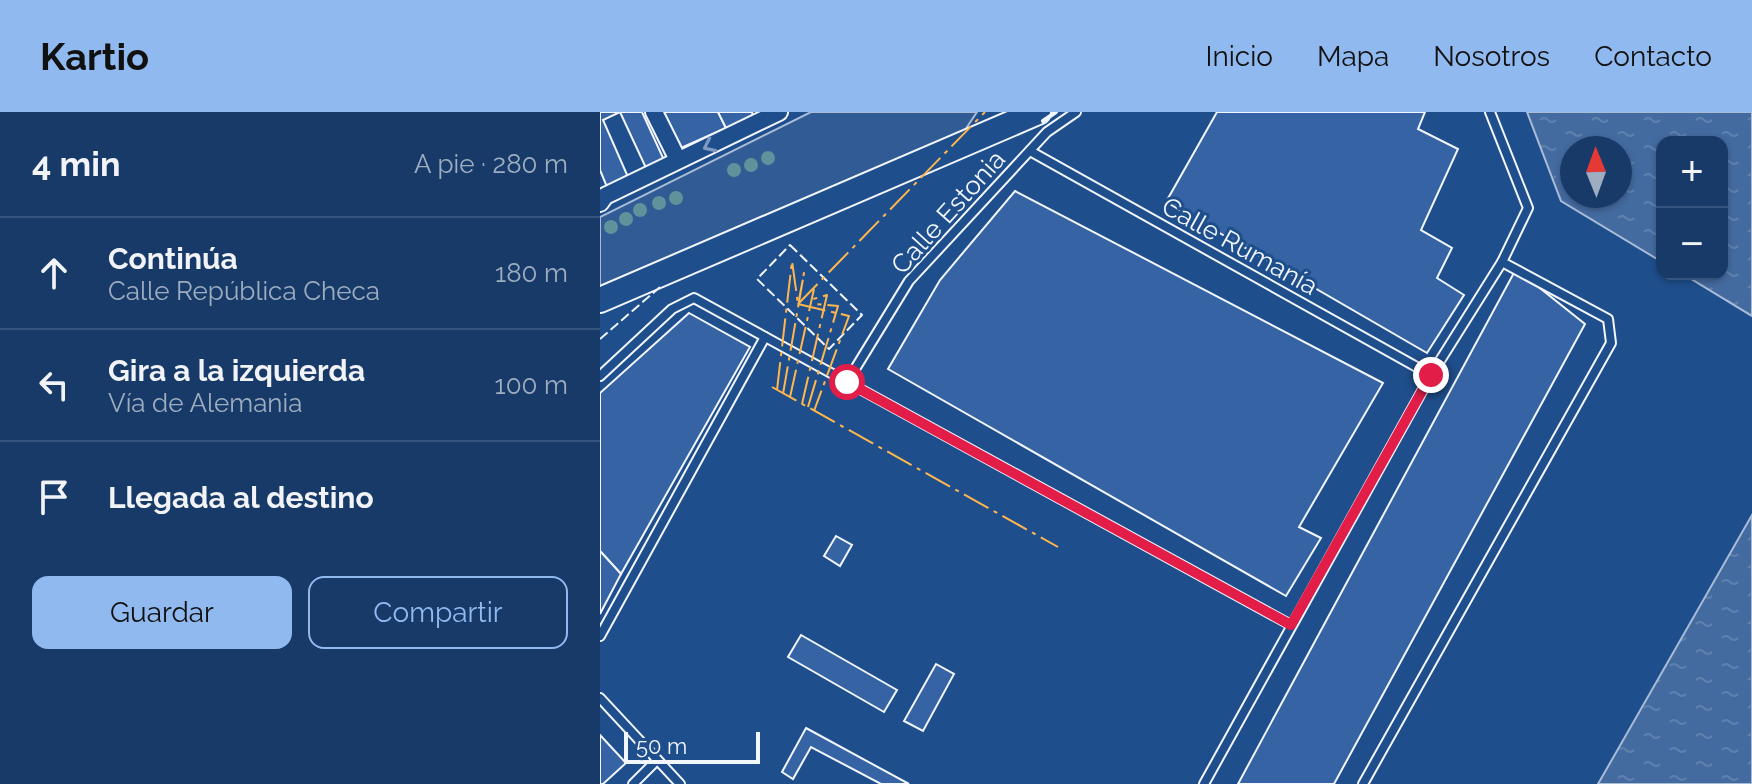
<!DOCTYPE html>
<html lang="es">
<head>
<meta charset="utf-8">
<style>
  :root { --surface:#173a69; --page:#20416f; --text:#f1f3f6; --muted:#9eadc0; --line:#36547d; --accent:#90b9f0 }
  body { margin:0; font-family:Raleway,sans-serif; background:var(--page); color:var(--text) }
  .controls { position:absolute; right:24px; top:24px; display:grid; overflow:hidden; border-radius:16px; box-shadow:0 2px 6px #0004 }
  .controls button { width:72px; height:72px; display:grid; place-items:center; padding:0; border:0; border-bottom:2px solid var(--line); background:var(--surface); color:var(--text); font:40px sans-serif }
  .compass { position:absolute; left:960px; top:24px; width:72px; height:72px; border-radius:50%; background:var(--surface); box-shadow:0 2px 6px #0004; rotate:359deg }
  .scale { position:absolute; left:24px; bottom:20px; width:136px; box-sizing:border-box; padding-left:8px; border:4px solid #f2f6ff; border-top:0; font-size:22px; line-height:28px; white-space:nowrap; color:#f2f6ff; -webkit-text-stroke:6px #1f4e8c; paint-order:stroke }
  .stop { position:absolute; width:24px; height:24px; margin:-18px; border:6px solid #e11d48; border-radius:50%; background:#fff }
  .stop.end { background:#e11d48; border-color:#fff; box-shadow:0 2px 8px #0008 }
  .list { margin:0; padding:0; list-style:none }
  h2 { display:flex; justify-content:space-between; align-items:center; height:104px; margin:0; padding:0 32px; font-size:34px }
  h2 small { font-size:26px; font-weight:400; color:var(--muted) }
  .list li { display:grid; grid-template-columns:52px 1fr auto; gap:24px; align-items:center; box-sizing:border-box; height:112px; padding:0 32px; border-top:2px solid var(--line) }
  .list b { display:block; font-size:30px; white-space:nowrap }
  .list p { margin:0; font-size:26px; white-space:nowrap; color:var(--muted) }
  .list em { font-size:26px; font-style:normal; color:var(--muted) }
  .actions { display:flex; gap:16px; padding:24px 32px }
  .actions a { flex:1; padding:18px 0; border:2px solid var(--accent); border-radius:16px; text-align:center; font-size:28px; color:var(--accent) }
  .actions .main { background:var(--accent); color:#111 }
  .icon { flex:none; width:44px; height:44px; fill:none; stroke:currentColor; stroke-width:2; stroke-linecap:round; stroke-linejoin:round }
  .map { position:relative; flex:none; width:1152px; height:672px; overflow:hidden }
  header { display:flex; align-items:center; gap:48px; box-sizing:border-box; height:112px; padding:0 40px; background:var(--accent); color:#111 }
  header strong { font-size:38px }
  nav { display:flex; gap:44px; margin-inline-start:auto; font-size:28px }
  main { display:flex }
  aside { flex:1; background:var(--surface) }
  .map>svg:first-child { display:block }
</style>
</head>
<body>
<header>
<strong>Kartio</strong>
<nav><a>Inicio</a><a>Mapa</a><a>Nosotros</a><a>Contacto</a></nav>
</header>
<main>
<aside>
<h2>4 min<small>A pie · 280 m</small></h2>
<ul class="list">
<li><svg class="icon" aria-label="ahead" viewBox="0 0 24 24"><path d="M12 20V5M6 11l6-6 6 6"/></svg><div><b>Continúa</b><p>Calle República Checa</p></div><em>180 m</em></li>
<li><svg class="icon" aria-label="left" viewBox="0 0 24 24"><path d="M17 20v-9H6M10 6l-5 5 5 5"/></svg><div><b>Gira a la izquierda</b><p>Vía de Alemania</p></div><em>100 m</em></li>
<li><svg class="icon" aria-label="arrive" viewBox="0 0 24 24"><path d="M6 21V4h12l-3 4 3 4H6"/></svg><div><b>Llegada al destino</b></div></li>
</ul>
<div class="actions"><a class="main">Guardar</a><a>Compartir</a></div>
</aside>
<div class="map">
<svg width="1152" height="672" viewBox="0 0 1152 672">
  <defs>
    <pattern id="water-ripples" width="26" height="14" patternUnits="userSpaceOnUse" patternTransform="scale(2)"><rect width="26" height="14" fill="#446ba0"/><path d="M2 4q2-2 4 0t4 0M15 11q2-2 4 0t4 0" fill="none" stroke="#5f81ae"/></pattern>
  </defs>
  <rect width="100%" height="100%" fill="#1f4e8c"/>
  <path fill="#305b95" stroke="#a8bbd7" stroke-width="2" d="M211,0H377L365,18L0,174V105Z"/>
  <g fill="url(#water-ripples)" stroke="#a8bbd7" stroke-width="2" fill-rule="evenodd">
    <path d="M927,0H1152V204L1083,162H1122V30H1062V150L961,89ZM972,36H1020V84H972Z"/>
    <path d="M1152,403V672H997H998Z"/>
  </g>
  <g fill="#3563a3" stroke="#f2f6ff" stroke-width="2">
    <path d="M0,0H42L64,48L46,56L20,0L3,8L28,65L7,75L0,58Z"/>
    <path d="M64,0H118L126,16L81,36Z"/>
    <path d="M118,0H152L153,4L126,16Z"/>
    <path d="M617,0H825L818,17L858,37L821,118L852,136L837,166L864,183L827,241L566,90Z"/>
    <path d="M415,79L783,271L699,415L721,426L686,484L288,257L340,168Z"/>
    <path d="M916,157L985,212L734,672H638Z"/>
    <path d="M89,201L150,235L21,462L0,439V281Z"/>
    <path d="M236,424L252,433L240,454L224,444Z"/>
    <path d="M0,439L21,462L0,502Z"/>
    <path d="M201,523L297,578L284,600L188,545Z"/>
    <path d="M336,552L354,562L323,619L304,609Z"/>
    <path d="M206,616L309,672H281L211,635L193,667L182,660Z"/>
    <path d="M0,623L26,651L3,672H0Z"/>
  </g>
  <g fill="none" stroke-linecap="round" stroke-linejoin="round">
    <defs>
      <g id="lane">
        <path d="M430,39L831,263"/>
        <path d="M0,264L72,197L94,186L691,513"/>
        <path d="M247,270L309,169L447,20L476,0"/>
        <path d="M0,524L165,225"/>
        <path d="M0,586L80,672"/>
        <path d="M33,672L57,648"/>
        <path d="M604,672L831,263L902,150L928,96L890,0"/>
        <path d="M763,672L1011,231L1008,207L902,150"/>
      </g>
      <g id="street">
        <path d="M54,0L78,48"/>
        <path d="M0,91L5,84L179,0"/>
      </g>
      <path id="secondary" d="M0,188L438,0"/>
    </defs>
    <use href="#lane" stroke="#f2f6ff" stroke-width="12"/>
    <use href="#street" stroke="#f2f6ff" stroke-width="20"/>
    <use href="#secondary" stroke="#f2f6ff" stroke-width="28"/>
    <use href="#lane" stroke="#1f4e8c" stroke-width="8"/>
    <use href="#street" stroke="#1f4e8c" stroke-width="16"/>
    <use href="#secondary" stroke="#1f4e8c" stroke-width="24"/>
    <g stroke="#f2f6ff" stroke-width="2" stroke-dasharray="10 4" stroke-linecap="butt">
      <path d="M190,133L262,203L229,237L157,167Z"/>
      <path d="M0,227L60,175"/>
    </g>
    <path stroke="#f2f6ff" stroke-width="4" d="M443,9L456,0"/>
    <g stroke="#ffb74d" stroke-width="2" stroke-dasharray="28 6 4 6" stroke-linecap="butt">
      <path d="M198,192L385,0"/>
      <path d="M198,192L249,204L214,299"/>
      <path d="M172,275L458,435"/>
      <path d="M177,278L192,149L198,192"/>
      <path d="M183,282L204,161L199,188"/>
      <path d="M190,285L214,177"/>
      <path d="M202,292L227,183L210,188"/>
      <path d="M208,295L238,194L214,192"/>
    </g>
  </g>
  <g fill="#61919a">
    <circle cx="168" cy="46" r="7"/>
    <circle cx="151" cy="53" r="7"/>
    <circle cx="134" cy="58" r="7"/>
    <circle cx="76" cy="86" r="7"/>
    <circle cx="59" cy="91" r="7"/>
    <circle cx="40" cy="98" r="7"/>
    <circle cx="26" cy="107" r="7"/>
    <circle cx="11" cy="115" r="7"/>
  </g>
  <defs><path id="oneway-chevron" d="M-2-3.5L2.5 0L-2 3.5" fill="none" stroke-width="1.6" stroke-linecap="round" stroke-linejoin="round" transform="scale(2)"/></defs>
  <use stroke="#7e9ac0" href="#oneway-chevron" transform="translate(109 34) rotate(155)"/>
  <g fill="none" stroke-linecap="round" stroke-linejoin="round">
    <path stroke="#e11d48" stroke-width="10" d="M247,270L691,513L831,263"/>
  </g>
  <g text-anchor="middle" stroke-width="6" stroke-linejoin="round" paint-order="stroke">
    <g font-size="26" fill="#f2f6ff" stroke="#1f4e8c">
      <text transform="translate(348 100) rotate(-48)" y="9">Calle Estonia</text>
      <text transform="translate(640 134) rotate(29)" y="9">Calle Rumanía</text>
    </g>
  </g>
</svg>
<div class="controls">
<button>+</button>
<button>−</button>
</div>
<svg class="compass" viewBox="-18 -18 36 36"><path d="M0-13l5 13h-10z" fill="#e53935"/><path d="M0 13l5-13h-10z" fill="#9eadc0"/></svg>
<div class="scale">50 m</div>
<div class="stop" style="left:247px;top:270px"></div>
<div class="stop end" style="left:831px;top:263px"></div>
</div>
</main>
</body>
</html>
